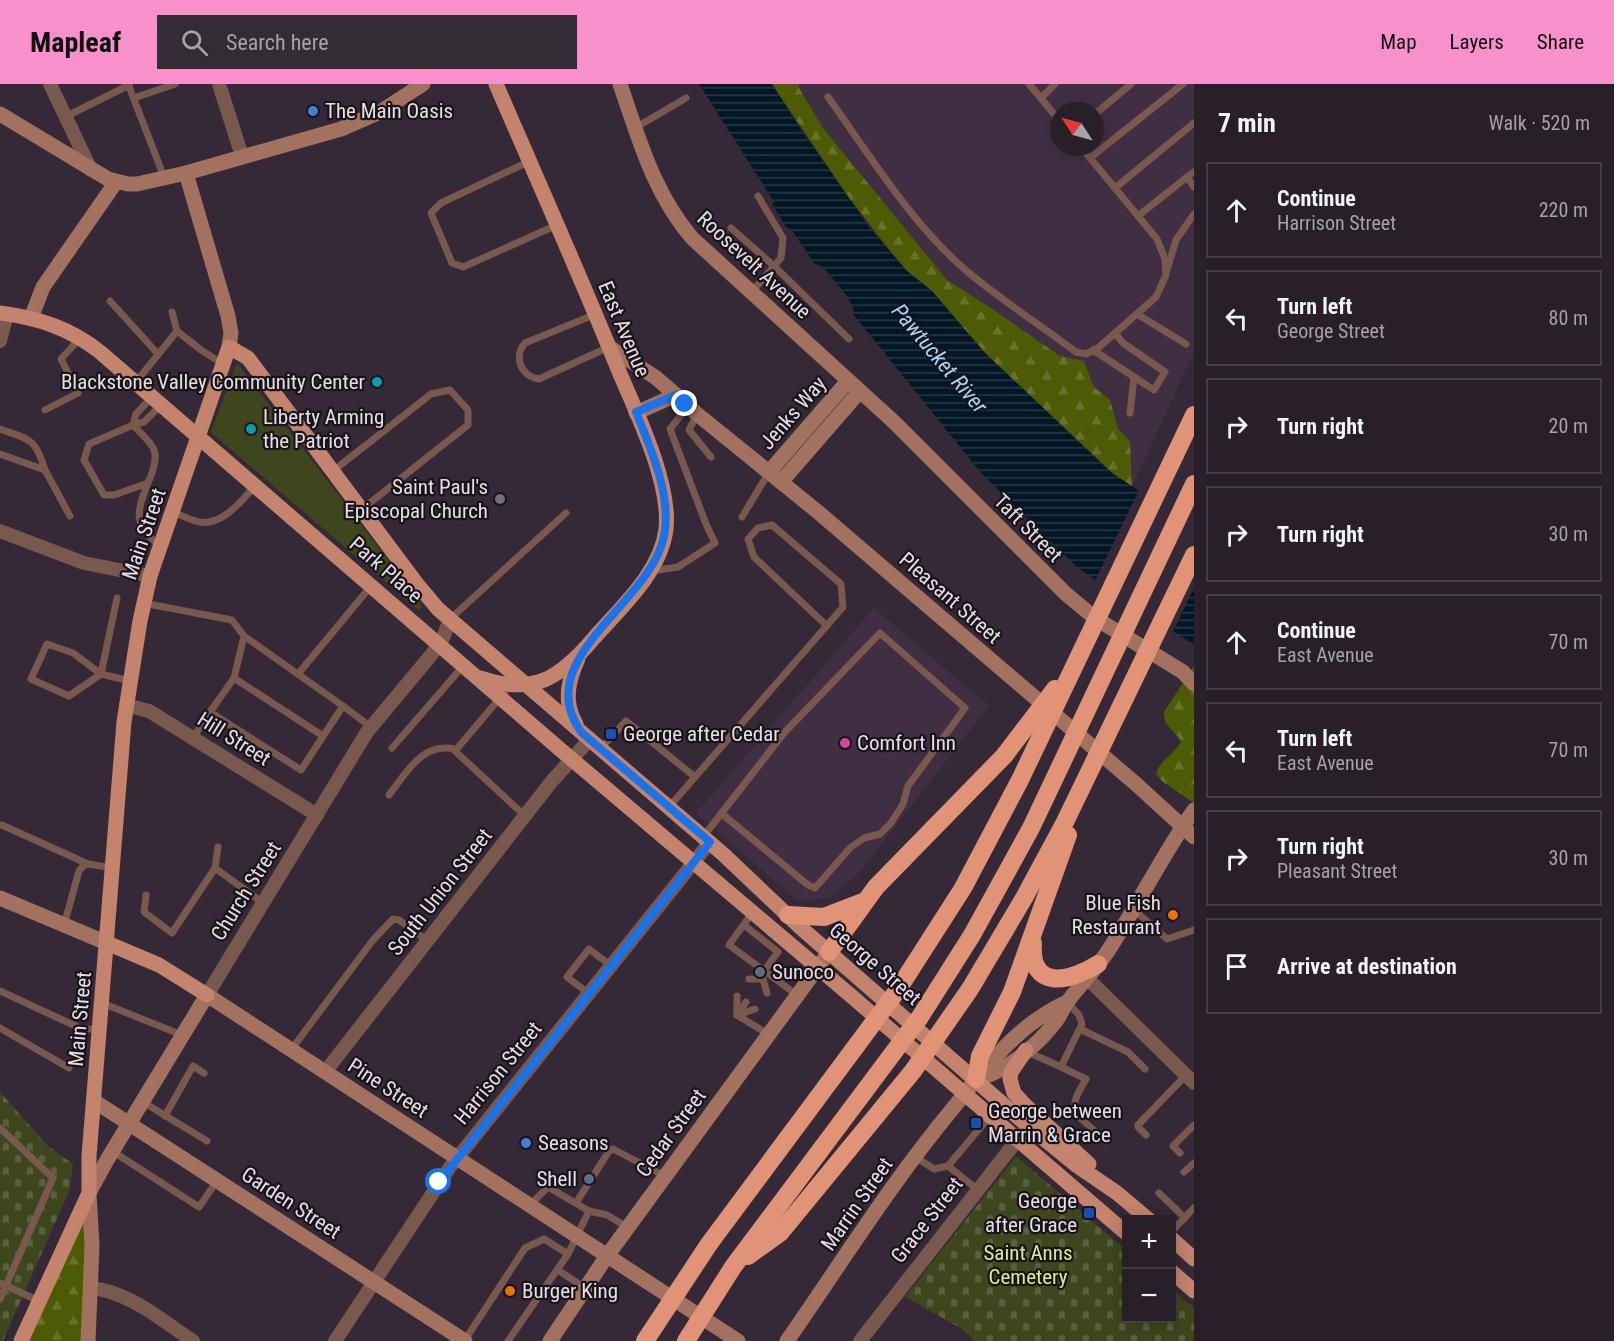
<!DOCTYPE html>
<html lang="en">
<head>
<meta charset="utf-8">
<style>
  :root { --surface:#281f29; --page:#342c35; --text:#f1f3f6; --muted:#a5a2a8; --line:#443d46; --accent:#f890cb }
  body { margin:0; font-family:"Roboto Condensed",sans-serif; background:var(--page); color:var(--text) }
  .controls { position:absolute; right:18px; bottom:18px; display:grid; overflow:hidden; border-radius:0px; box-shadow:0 3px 15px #0003 }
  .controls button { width:54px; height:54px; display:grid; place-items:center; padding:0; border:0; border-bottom:2px solid var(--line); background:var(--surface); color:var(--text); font:30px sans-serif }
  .compass { position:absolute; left:1050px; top:18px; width:54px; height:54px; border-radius:50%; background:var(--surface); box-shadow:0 3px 15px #0003; rotate:306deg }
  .stop { position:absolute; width:18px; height:18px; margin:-14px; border:4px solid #1a73e8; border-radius:50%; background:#fff }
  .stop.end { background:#1a73e8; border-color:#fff; box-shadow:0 2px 6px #0008 }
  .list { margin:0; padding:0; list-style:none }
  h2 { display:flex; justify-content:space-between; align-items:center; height:78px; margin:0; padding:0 24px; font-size:26px }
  h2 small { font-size:20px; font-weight:400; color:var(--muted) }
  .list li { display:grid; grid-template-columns:39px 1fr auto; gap:18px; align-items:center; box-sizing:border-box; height:96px; margin:0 12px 12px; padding:0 12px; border:2px solid var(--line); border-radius:0px }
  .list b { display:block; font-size:22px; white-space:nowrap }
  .list p { margin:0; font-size:20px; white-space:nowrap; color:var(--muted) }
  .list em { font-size:20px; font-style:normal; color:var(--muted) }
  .icon { flex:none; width:33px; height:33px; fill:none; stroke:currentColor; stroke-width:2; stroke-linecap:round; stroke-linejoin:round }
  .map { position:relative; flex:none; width:1194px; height:1257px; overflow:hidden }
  header { display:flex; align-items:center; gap:36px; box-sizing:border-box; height:84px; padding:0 30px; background:var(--accent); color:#111 }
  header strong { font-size:28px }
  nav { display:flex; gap:33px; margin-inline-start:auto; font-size:21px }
  .search { width:420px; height:54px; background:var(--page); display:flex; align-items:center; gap:15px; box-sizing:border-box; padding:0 21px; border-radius:0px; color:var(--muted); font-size:22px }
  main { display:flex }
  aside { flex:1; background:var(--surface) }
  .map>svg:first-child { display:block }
</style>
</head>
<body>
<header>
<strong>Mapleaf</strong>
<div class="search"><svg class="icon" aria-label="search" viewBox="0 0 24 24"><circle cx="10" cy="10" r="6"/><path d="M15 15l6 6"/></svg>Search here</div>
<nav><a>Map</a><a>Layers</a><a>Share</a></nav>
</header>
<main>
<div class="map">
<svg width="1194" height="1257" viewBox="0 0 1194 1257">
  <defs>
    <pattern id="forest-firs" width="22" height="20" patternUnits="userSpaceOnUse" patternTransform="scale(1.5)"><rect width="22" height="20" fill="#4e5b05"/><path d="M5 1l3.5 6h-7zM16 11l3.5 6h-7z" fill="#687229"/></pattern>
    <pattern id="cemetery-stones" width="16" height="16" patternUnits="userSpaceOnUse" patternTransform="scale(1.5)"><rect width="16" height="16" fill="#3e461d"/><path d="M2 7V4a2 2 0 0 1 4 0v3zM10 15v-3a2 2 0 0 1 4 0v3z" fill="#5a603e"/></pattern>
    <pattern id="water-rules" width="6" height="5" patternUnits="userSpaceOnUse" patternTransform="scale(1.5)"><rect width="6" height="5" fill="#021725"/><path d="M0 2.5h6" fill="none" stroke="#273845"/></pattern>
  </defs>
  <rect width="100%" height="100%" fill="#352937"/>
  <g fill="#402f43" fill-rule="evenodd">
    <path d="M799,0H1194V268L1132,403L1130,358L1118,345L1110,316L1094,303L1084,277L1060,272L991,224L947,196L823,44L799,4ZM1059,27H1095V63H1059Z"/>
    <path d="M874,524L989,622L863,784L830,814L798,817L696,729Z"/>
  </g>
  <g fill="url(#forest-firs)">
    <path d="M772,0H799V4L823,44L947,196L991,224L1060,272L1084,277L1094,303L1110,316L1118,345L1130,357L1132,403L1112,389L985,269L932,207L907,187L891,168L847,111Z"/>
    <path d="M1194,582V719L1162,697L1156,690C1160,675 1174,671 1181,658C1175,646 1163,642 1164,628Z"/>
    <path d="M87,1113L83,1257H20Z"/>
  </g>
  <g fill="url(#cemetery-stones)">
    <path d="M0,1008L48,1062L73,1080L70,1105L3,1257H0Z"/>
    <path d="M1016,1072L1126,1166V1234H1172V1205L1194,1224V1257H971L973,1255L962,1245L905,1213Z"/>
  </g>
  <path fill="#3e461d" d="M237,279L420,517L421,524L418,526L213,350L211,347Z"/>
  <path fill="url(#water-rules)" d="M699,0H772L798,41L870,144L907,187L932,207L985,269L1112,389L1194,443V561L1078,484L981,389L854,231L853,222L843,207L822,182L815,180L791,145L786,143L772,120L774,118Z"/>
  <path fill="#352937" d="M1140,404L1194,439V504L1172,550L1094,499Z"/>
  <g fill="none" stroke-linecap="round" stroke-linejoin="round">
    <g stroke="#79594e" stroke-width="7">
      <path d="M128,0L164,93"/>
      <path d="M1029,0L1059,36"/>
      <path d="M828,13C871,73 912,141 969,189C1003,217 1041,242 1076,268L1086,270L1098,264L1156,213L1166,191L1165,175L1157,155L1081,63"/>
      <path d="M134,14L175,0"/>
      <path d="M1041,14L1055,0"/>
      <path d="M1095,30L1131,0"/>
      <path d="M65,33L129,1"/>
      <path d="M635,44L686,14"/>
      <path d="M1090,74L1183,0"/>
      <path d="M530,77L441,119L431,129L452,179L463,183L557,141"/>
      <path d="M1187,93L1194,88"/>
      <path d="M1115,104L1194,39"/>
      <path d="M1138,132L1187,93L1194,103"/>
      <path d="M731,144L774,182L849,255"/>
      <path d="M1167,186L1176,156L1194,130"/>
      <path d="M751,209L781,174L783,154L758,112"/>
      <path d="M110,217L158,270"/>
      <path d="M172,228L177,247"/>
      <path d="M596,230L525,259C513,272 521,293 539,295L609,263"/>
      <path d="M1137,230L1186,260"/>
      <path d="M1093,266L1154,306L1165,288L1123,259L1115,249"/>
      <path d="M136,298L177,247L201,266L223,280"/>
      <path d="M153,312L136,330L133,341L144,338L162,320"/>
      <path d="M45,326L78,309L61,275L81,253"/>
      <path d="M1130,329L1134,293"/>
      <path d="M697,330L689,346L711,373"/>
      <path d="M0,345C30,356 35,353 45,386"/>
      <path d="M0,370L45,386L70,432"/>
      <path d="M333,387L431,310L450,306L468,326V341L361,426"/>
      <path d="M148,399L114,411H104L84,376L89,360L133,341C139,348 151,357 154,366C157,373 154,382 152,389C140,421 127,439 161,462"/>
      <path d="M173,428C181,431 190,436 199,438C223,442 242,416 256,401"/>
      <path d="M742,433L769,388"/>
      <path d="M651,487L678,483L715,459L706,440L670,345L688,322"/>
      <path d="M117,514L101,590L69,612L31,595L47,560L73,569L101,590L130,597"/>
      <path d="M143,519L232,536L244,552"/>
      <path d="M450,535L566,429"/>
      <path d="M298,590L371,502"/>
      <path d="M234,594L323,652"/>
      <path d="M511,601L455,667L525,732"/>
      <path d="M343,622L371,643"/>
      <path d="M193,654L210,628L301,686L343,622L244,552L234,594L210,628"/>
      <path d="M392,664L463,582"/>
      <path d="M601,664L626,637L695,693"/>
      <path d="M389,711C407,688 422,658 455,665"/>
      <path d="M669,723L843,523L841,500L772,441L758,444L748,455L754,473L827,542"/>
      <path d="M2,741L88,780L113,784"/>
      <path d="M703,753L784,649L880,549L965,624L908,702L903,720L891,739L880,750L864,754L850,764L815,804L808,801L721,729"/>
      <path d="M215,784L218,763"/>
      <path d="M146,811L144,828L172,849L215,784L263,819"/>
      <path d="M1133,825L1167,855L1194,846"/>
      <path d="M752,829L729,861L797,911"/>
      <path d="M64,841L79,787L83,782L88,780"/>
      <path d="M744,841L778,868L764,887"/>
      <path d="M749,895H763L767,909"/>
      <path d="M0,907L82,945H100"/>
      <path d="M588,909L567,893L589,865L610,881"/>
      <path d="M737,912V931"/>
      <path d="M1067,918L1079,931L1082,940L1061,983L1086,995C1080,1006 1070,1019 1077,1031L1106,1057"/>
      <path d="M102,919L182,951"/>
      <path d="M737,931L768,950"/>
      <path d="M737,931L755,925"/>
      <path d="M737,931L746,918"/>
      <path d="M0,944L69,984"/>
      <path d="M1080,945L1128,968L1145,985"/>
      <path d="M291,966L373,856L393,835L399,836L428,857"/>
      <path d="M1028,968L1061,983"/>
      <path d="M143,1018L207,1057"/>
      <path d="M165,1032L193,982L204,989"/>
      <path d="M0,1044L53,1094L0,1215"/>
      <path d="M1146,1051L1138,1043V1041L1186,991"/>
      <path d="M112,1067L199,1123L217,1097"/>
      <path d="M1180,1069L1173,1062L1194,1041"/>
      <path d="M915,1073L934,1085L948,1082L990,1032"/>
      <path d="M948,1082L978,1106"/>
      <path d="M1184,1088L1194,1079"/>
      <path d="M1159,1109L1185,1134"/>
      <path d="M576,1119L609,1067L613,1065L665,1092"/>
      <path d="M589,1127L607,1131L627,1143"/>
      <path d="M1172,1147L1194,1124"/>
      <path d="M558,1186L585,1204"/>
      <path d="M0,1199L39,1217"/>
      <path d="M465,1256L525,1164L544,1155L568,1170"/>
      <path d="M508,1257L568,1170L589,1127L548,1103L530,1121"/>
    </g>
    <g stroke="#79594e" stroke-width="14">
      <path d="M50,0L91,86"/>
      <path d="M219,0L242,72"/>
      <path d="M0,257L7,230"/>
      <path d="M0,447L84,479L150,492"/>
      <path d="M126,621L149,627L317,731"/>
      <path d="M1088,895L1194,999"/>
      <path d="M207,911L367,648L432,570L443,554L450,535"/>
      <path d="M325,988L552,697L590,655"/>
      <path d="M91,1204C130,1208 161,1236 193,1257"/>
      <path d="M335,1257L450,1083L710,758"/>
      <path d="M860,1257L1028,1042"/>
    </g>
    <g stroke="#a3715f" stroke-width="15">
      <path d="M620,0C639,55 653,108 692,154L894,338L1066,510L1095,534L1183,588L1194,600"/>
      <path d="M0,30L108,95L128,100H137L186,89L341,45L380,28L423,0"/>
      <path d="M186,89L228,232L231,249L229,263"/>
      <path d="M31,234L43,203L116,98"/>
      <path d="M609,263L655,293L676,311"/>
      <path d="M636,329L676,311L697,330L818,428L1136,700L1194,753"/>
      <path d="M769,388L848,297"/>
      <path d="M781,398L860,307"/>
      <path d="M0,814L107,859"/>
      <path d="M976,995C1005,989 1039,960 1056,937C1061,931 1063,923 1068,917C1081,900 1096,885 1108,867C1138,821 1162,771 1194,726"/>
      <path d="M94,1017L465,1257"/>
      <path d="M88,1257L92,1162L89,1109L107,1076L207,911L738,1257"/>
      <path d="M550,1257L607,1172L829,868"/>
      <path d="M787,1257C842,1178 893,1096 954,1023C987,982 1018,940 1067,918"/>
    </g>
    <g stroke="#c3836c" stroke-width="15">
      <path d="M0,229C38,234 70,244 100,268L562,667L849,910L1126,1149"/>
      <path d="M481,594C534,612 560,594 594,554C621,523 661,488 666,445C671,398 636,328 618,285C579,189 537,95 496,0"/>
      <path d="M576,640C563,618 568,597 578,575"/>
      <path d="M107,859L159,881L207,911"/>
      <path d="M1026,966L1011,988L1010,995L1014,1009L1025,1021L1089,1080"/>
      <path d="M1172,1155L1194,1175"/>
      <path d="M1172,1188L1194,1207"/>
      <path d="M21,1257L89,1109V1072L124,638L140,537L150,492L229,263L248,274L417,500L438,525L723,770L800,843L1028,1042L1076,1081L1117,1109L1149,1136"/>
    </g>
    <g stroke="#e09377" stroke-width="18">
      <path d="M788,831L824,833L863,818"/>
      <path d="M1033,859C1029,907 1070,898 1098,880"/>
      <path d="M829,868L876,803L1004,672L1055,605"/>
      <path d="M976,995L980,972L1012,908L1068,751"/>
      <path d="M748,1172L780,1149L913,987L970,905L1024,814L1065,738L1194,471"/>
      <path d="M645,1257L709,1160L897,907L963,804L1020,696L1194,331"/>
      <path d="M686,1257L733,1183L920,933L972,851L1031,744L1194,400"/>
    </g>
  </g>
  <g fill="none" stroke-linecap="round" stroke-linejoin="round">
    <path stroke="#1a73e8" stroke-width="8" d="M439,1098L710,758L581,648C529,574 651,520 664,452C672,412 651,365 636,328L676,311L685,320"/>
  </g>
  <g fill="#3f7fe0" stroke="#19141a" stroke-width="2">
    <circle cx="313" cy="27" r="6"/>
    <circle cx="526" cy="1059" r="6"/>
  </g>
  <g fill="#0f9aa8" stroke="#19141a" stroke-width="2">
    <circle cx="377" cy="298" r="6"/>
    <circle cx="251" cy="345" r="6"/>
  </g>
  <circle fill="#6b7280" stroke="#19141a" stroke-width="2" cx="500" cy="415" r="6"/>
  <g fill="#1a4fb4" stroke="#19141a" stroke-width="2">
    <rect x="605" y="644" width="12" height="12" rx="3"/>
    <rect x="970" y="1033" width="12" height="12" rx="3"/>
    <rect x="1083" y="1123" width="12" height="12" rx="3"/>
  </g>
  <circle fill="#d1479c" stroke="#19141a" stroke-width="2" cx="845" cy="659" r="6"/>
  <g fill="#e8710a" stroke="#19141a" stroke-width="2">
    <circle cx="1173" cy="831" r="6"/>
    <circle cx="510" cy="1207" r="6"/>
  </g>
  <g fill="#5c6f8a" stroke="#19141a" stroke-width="2">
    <circle cx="760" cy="888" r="6"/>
    <circle cx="589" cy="1095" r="6"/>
  </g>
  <g text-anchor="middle" stroke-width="4.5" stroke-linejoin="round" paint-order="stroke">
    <g font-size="21" fill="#e6dee7" stroke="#19141a" text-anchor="start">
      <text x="325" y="34">The Main Oasis</text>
      <text x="365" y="305" text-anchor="end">Blackstone Valley Community Center</text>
      <text x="263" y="340">Liberty Arming<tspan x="263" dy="24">the Patriot</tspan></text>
      <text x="488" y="410" text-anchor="end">Saint Paul's<tspan x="488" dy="24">Episcopal Church</tspan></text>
      <text x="623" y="657">George after Cedar</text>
      <text x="857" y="666">Comfort Inn</text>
      <text x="1161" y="826" text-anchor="end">Blue Fish<tspan x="1161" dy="24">Restaurant</tspan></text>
      <text x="772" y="895">Sunoco</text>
      <text x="988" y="1034">George between<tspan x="988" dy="24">Marrin &amp; Grace</tspan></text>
      <text x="538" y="1066">Seasons</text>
      <text x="577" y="1102" text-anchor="end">Shell</text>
      <text x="1077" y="1124" text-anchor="end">George<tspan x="1077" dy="24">after Grace</tspan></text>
      <text x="522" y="1214">Burger King</text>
    </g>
    <g font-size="21" fill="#e6dee7" stroke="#19141a">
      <text transform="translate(754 181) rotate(43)" y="7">Roosevelt Avenue</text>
      <text transform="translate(624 245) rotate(67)" y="7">East Avenue</text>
      <text transform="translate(793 329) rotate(-49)" y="7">Jenks Way</text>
      <text transform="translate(1028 444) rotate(45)" y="7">Taft Street</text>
      <text transform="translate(144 450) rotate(-71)" y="7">Main Street</text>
      <text transform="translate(386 486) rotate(41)" y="7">Park Place</text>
      <text transform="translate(950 514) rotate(41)" y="7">Pleasant Street</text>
      <text transform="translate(234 655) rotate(32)" y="7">Hill Street</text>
      <text transform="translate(246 807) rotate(-58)" y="7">Church Street</text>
      <text transform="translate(440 808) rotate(-52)" y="7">South Union Street</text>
      <text transform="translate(875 880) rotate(41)" y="7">George Street</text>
      <text transform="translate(80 935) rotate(-85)" y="7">Main Street</text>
      <text transform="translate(498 989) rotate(-51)" y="7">Harrison Street</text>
      <text transform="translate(388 1004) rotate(33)" y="7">Pine Street</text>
      <text transform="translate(671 1049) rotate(-54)" y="7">Cedar Street</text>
      <text transform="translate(291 1119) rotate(33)" y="7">Garden Street</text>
      <text transform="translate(857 1120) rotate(-55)" y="7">Marrin Street</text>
      <text transform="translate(927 1136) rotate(-52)" y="7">Grace Street</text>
    </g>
    <g font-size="21" fill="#d8ef87" stroke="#19141a">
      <text x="1028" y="1176">Saint Anns<tspan x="1028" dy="24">Cemetery</tspan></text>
    </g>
    <g font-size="22" font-style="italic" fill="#a0d8ff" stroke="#19141a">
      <text transform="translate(940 274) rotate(50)" y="8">Pawtucket River</text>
    </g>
  </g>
</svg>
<div class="controls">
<button>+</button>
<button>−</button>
</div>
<svg class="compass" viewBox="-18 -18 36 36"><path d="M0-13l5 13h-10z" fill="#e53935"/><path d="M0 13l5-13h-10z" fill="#a5a2a8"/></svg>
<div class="stop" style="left:439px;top:1098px"></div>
<div class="stop end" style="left:685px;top:320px"></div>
</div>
<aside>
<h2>7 min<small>Walk · 520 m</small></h2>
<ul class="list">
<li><svg class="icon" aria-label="ahead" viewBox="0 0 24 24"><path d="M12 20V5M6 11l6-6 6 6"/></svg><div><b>Continue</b><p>Harrison Street</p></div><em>220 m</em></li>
<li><svg class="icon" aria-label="left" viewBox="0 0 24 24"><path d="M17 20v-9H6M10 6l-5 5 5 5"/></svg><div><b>Turn left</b><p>George Street</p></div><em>80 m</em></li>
<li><svg class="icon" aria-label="right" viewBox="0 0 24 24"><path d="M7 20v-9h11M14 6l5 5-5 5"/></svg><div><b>Turn right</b></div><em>20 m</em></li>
<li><svg class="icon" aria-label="right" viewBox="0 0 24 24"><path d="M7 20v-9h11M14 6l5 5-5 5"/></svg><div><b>Turn right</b></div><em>30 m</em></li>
<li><svg class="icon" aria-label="ahead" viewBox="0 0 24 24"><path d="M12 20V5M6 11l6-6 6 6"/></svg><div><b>Continue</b><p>East Avenue</p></div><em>70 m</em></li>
<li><svg class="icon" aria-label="left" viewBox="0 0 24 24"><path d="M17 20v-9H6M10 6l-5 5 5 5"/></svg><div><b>Turn left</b><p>East Avenue</p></div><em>70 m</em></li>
<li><svg class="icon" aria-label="right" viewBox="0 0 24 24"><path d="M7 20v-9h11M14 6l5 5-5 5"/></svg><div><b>Turn right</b><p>Pleasant Street</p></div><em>30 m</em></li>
<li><svg class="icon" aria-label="arrive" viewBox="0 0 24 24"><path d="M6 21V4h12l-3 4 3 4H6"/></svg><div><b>Arrive at destination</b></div></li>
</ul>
</aside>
</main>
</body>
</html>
